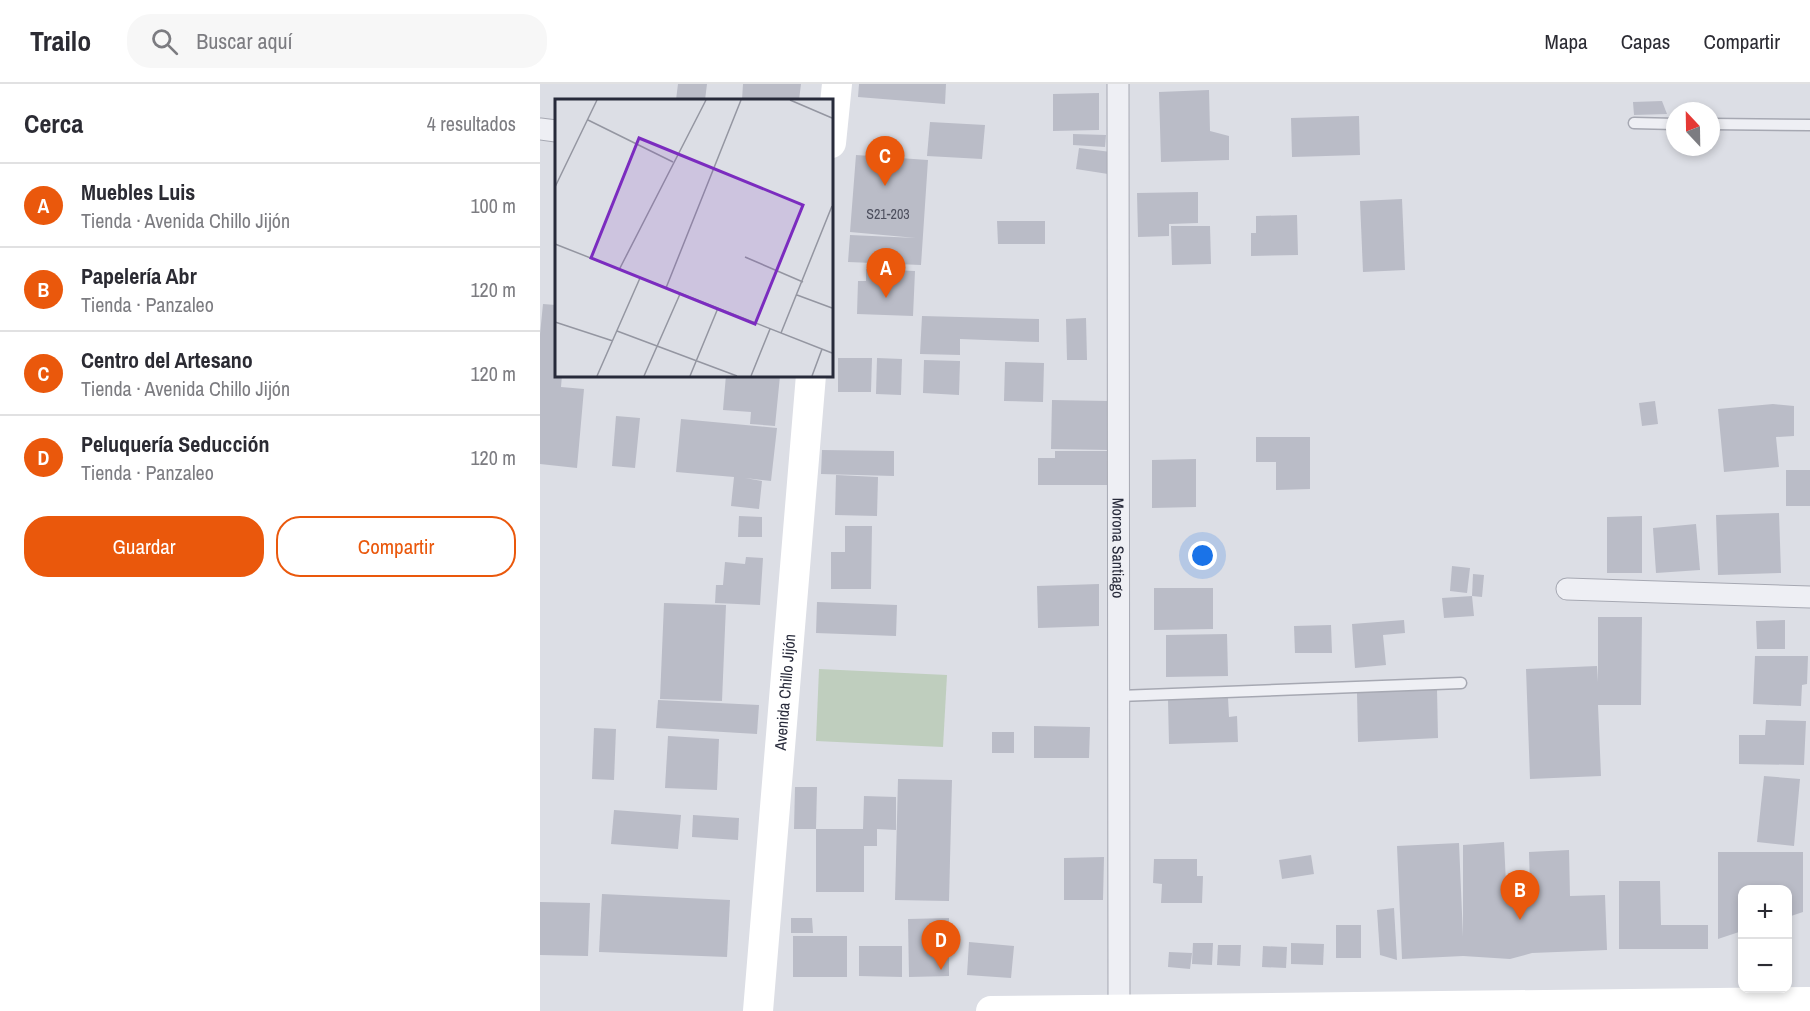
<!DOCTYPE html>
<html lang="es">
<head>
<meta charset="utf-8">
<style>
  :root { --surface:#fff; --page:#f7f7f7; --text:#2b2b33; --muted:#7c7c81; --line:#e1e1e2; --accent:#ea580c }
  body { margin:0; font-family:"Archivo Narrow",sans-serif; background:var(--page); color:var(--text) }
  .controls { position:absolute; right:18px; bottom:18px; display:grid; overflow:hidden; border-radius:12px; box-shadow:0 3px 9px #0003 }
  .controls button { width:54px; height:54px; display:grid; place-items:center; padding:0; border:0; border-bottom:2px solid var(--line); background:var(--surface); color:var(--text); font:30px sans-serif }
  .compass { position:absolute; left:1126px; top:18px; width:54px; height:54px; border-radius:50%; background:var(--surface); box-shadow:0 3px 9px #0003; rotate:338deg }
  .you { position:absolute; left:663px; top:472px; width:21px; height:21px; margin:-15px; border:4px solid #fff; border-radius:50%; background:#1a73e8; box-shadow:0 0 0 9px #1a73e833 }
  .badge { display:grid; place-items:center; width:39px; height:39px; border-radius:50%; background:var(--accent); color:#fff; font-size:20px; font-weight:700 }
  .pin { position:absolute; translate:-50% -50px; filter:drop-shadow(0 2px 3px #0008) }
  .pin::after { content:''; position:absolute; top:32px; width:21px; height:18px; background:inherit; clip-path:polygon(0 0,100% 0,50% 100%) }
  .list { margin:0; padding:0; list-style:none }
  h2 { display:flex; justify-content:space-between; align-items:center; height:78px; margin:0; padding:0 24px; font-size:26px }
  h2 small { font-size:20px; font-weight:400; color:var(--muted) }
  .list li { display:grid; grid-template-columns:39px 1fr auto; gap:18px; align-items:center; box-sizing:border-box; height:84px; padding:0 24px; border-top:2px solid var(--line) }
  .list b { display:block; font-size:22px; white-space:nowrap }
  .list p { margin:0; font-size:20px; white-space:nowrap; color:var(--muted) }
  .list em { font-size:20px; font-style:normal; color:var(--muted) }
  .actions { display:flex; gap:12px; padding:18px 24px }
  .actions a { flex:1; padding:14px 0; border:2px solid var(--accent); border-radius:24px; text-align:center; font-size:21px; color:var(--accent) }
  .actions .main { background:var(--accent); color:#fff }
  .icon { flex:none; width:33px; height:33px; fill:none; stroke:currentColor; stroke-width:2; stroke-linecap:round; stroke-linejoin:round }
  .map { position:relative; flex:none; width:1270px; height:927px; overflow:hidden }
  header { display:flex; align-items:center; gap:36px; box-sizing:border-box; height:84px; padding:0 30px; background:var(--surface); border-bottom:2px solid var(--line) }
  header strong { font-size:28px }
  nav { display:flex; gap:33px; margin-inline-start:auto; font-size:21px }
  .search { width:420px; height:54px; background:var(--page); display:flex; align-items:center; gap:15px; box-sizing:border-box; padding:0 21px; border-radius:24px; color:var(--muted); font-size:22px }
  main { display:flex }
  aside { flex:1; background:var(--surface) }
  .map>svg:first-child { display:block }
</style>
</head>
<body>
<header>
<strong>Trailo</strong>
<div class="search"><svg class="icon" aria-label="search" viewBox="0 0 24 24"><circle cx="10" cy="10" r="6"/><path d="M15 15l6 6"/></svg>Buscar aquí</div>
<nav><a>Mapa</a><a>Capas</a><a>Compartir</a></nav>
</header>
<main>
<aside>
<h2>Cerca<small>4 resultados</small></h2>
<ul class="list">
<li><span class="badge">A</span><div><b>Muebles Luis</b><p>Tienda · Avenida Chillo Jijón</p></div><em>100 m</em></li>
<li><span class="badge">B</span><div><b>Papelería Abr</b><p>Tienda · Panzaleo</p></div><em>120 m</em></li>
<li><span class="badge">C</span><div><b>Centro del Artesano</b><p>Tienda · Avenida Chillo Jijón</p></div><em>120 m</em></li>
<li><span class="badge">D</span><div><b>Peluquería Seducción</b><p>Tienda · Panzaleo</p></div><em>120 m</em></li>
</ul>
<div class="actions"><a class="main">Guardar</a><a>Compartir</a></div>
</aside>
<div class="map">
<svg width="1270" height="927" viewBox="0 0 1270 927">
  <rect width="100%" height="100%" fill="#dcdee5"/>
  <path fill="#bfcebe" d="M279,585L407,591L403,663L276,657Z"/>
  <g fill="#babcc7">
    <path d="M138,0H167L165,16H136Z"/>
    <path d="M203,0H261L259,16H202Z"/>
    <path d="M319,0H406L405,20L318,13Z"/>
    <path d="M669,6L670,47L689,52V76L621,78L619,8Z"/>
    <path d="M559,9V46L513,47V10Z"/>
    <path d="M1122,17L1127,30L1094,31L1093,18Z"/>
    <path d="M819,32L820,71L752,73L751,34Z"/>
    <path d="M390,38L445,41L442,75L387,72Z"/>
    <path d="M533,50L566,51L565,63L533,61Z"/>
    <path d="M539,64L571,68L568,90L536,85Z"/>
    <path d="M316,71L388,76L381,181L308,178L310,151L376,154L310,148Z"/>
    <path d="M658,108V139L629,140V152L598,153L597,109Z"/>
    <path d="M862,115L865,186L823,188L820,117Z"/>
    <path d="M757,131L758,171L711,172V149H716V132Z"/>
    <path d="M457,137H505V160H458Z"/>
    <path d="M631,142H670L671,180L632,181Z"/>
    <path d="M326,185L375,187L373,232L317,230L318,197H326Z"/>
    <path d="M3,220L16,221V291H22L21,303L44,305L37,384L0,380V250Z"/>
    <path d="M382,232L499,235V258L420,255V271L380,270Z"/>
    <path d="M546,234L547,276H527L526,235Z"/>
    <path d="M298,274H332L331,308H298Z"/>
    <path d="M337,274L362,275L361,311L336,310Z"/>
    <path d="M384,276L420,277L419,311L383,309Z"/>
    <path d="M465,278L504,279L503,318L464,317Z"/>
    <path d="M186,291L240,292L235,342L210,340L211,328L183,326Z"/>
    <path d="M512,316L570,317L569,366L511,365Z"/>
    <path d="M1115,317L1118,340L1102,342L1099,319Z"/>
    <path d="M1233,320L1254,322V352L1236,353L1239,383L1184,388L1178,325Z"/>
    <path d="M76,332L100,334L95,384L72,382Z"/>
    <path d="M141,335L237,344L231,397L205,394L222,397L219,425L191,422L194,393L136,388Z"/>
    <path d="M716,353H770V405L736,406V378H716Z"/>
    <path d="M282,366L354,367V392L281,390Z"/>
    <path d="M515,367H572L571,401H498V374H515Z"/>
    <path d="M656,375V423L612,424V376Z"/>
    <rect x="1246" y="386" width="24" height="36"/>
    <path d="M296,391L338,393L337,432L295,431Z"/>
    <path d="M1239,429L1241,489L1178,491L1176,431Z"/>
    <path d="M199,432L222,433V453H198Z"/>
    <path d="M1102,432V489H1067V433Z"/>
    <path d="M1156,440L1160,486L1116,489L1113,444Z"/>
    <path d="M305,442H332L331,505H291V468H305Z"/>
    <path d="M206,473L223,474L220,521L175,519L176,501H183L185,478L205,480Z"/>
    <path d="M912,482L930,484L927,509L910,507Z"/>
    <path d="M933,490L944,491L942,513L932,512Z"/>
    <path d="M559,500V542L498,544L497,502Z"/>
    <path d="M614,504H673V545L614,546Z"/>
    <path d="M932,512L934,532L904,534L902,514Z"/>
    <path d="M277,518L357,521L356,552L276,549Z"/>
    <path d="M124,519L186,521L182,617L120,615Z"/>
    <path d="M1058,533H1102L1101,621H1058L1061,692L990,695L986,585L1057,582L1058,598Z"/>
    <path d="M864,536L865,549L843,551L846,581L815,584L812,540Z"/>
    <path d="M1245,536V565H1217L1216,537Z"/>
    <path d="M791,541L792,569H755L754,542Z"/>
    <path d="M687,550L688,592L626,593V551Z"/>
    <path d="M1215,572H1268L1267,600L1262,601L1261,622L1213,620Z"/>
    <path d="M897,605L898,654L818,658L817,609Z"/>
    <path d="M688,614L689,633L697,632L698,658L629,660L628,616Z"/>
    <path d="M118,616L219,621L217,650L116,644Z"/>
    <path d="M1226,636L1266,637L1264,681L1199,680V651H1225Z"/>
    <path d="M494,642L550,643L549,674H494Z"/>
    <path d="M54,644L76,645L74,696L52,695Z"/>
    <rect x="452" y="648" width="22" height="21"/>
    <path d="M128,652L179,655L177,706L125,704Z"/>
    <path d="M1224,692L1260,695L1254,762L1217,758Z"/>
    <path d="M358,695L412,696L409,817L355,816Z"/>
    <path d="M255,703H277L276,745H254Z"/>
    <path d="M324,712L356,713V746L337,745V762H324V808H276V745H323Z"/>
    <path d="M74,726L141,731L138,765L71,760Z"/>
    <path d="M153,731L199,734L198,756L152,753Z"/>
    <path d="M964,758L967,820V803H990L989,768L1029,766L1030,812L1065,811L1067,866L992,869L970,875L923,872L862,875L857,762L919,759L923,853V761Z"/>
    <path d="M1178,768H1263V828L1248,833V806H1202V847L1178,855Z"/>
    <path d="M771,771L774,790L742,795L739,776Z"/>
    <path d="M564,773L563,816H524V774Z"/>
    <path d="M614,775H657V792H663L662,819H621L622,800L613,799Z"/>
    <path d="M1079,797H1120L1121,841H1168V865H1079Z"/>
    <path d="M62,810L190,816L187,873L59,868Z"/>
    <path d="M0,818L50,819L48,872L0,871Z"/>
    <path d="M854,824L857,876L840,871L837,826Z"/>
    <path d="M251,834H272L273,849H251Z"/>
    <path d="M409,834V892L369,893L368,835Z"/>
    <rect x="796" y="841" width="25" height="33"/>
    <rect x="253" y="852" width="54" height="41"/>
    <path d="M429,858L474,862L471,894L427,891Z"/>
    <path d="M653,859H673L672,881L652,880Z"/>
    <path d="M751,859L784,860L783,881L751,880Z"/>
    <path d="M678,861H701L700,882L677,881Z"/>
    <path d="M319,862H362V893L319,892Z"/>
    <path d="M723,862L747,863L746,884L722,883Z"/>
    <path d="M629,868L652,869L650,885L628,883Z"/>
  </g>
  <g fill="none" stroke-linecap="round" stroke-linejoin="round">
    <defs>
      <g id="lane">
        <path d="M1094,39L1135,40"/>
        <path d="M1171,40L1270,41"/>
        <path d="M579,612L921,599"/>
      </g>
      <g id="street">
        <path id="s1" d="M578,0L579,926"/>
        <path d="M0,45L16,47"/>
        <path d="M1027,505L1270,513"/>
      </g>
    </defs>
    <use href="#lane" stroke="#a6a8b2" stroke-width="13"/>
    <use href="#street" stroke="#a6a8b2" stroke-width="23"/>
    <use href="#lane" stroke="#eeeff4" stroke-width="10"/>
    <use href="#street" stroke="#eeeff4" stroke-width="21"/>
    <g stroke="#fff" stroke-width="30">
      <path d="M291,59L297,0"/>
      <path id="s2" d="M218,927L271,291"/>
      <path d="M451,927L1270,918"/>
    </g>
  </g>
  <g text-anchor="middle" stroke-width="5" stroke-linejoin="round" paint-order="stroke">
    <g font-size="14" fill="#4c4e5d">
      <text x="348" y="135">S21-203</text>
    </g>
    <g font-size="16" fill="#272a3a" stroke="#ebedf3">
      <text dy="6" stroke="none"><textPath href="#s1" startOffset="464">Morona Santiago</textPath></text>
      <text dy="6" stroke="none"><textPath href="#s2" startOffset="320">Avenida Chillo Jijón</textPath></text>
    </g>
  </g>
  <g transform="translate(15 15)">
    <rect width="278" height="278" fill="#dcdee5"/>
    <path fill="none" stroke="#9496a1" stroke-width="1.5" d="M235,1L277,19M33,21L118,63M0,88L42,1M0,145L277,254M190,158L248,183M64,171L151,1M111,189L186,1M242,196L277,209M0,223L58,242M62,232L182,277M226,234L277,107M42,277L85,179M89,277L125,195M135,277L163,209M196,277L215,230M257,277L267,250"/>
    <path fill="#7b2cbf" fill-opacity="0.15" stroke="#7b2cbf" stroke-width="3" d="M84,39L248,106L200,225L36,159Z"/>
    <rect width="278" height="278" fill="none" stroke="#272a3a" stroke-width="3"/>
  </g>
</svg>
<div class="controls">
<button>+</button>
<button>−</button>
</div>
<svg class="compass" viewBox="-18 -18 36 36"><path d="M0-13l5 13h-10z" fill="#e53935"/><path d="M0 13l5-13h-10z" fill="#7c7c81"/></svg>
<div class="you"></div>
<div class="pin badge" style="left:346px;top:214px">A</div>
<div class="pin badge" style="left:980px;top:836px">B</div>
<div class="pin badge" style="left:345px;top:102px">C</div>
<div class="pin badge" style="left:401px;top:886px">D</div>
</div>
</main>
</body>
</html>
